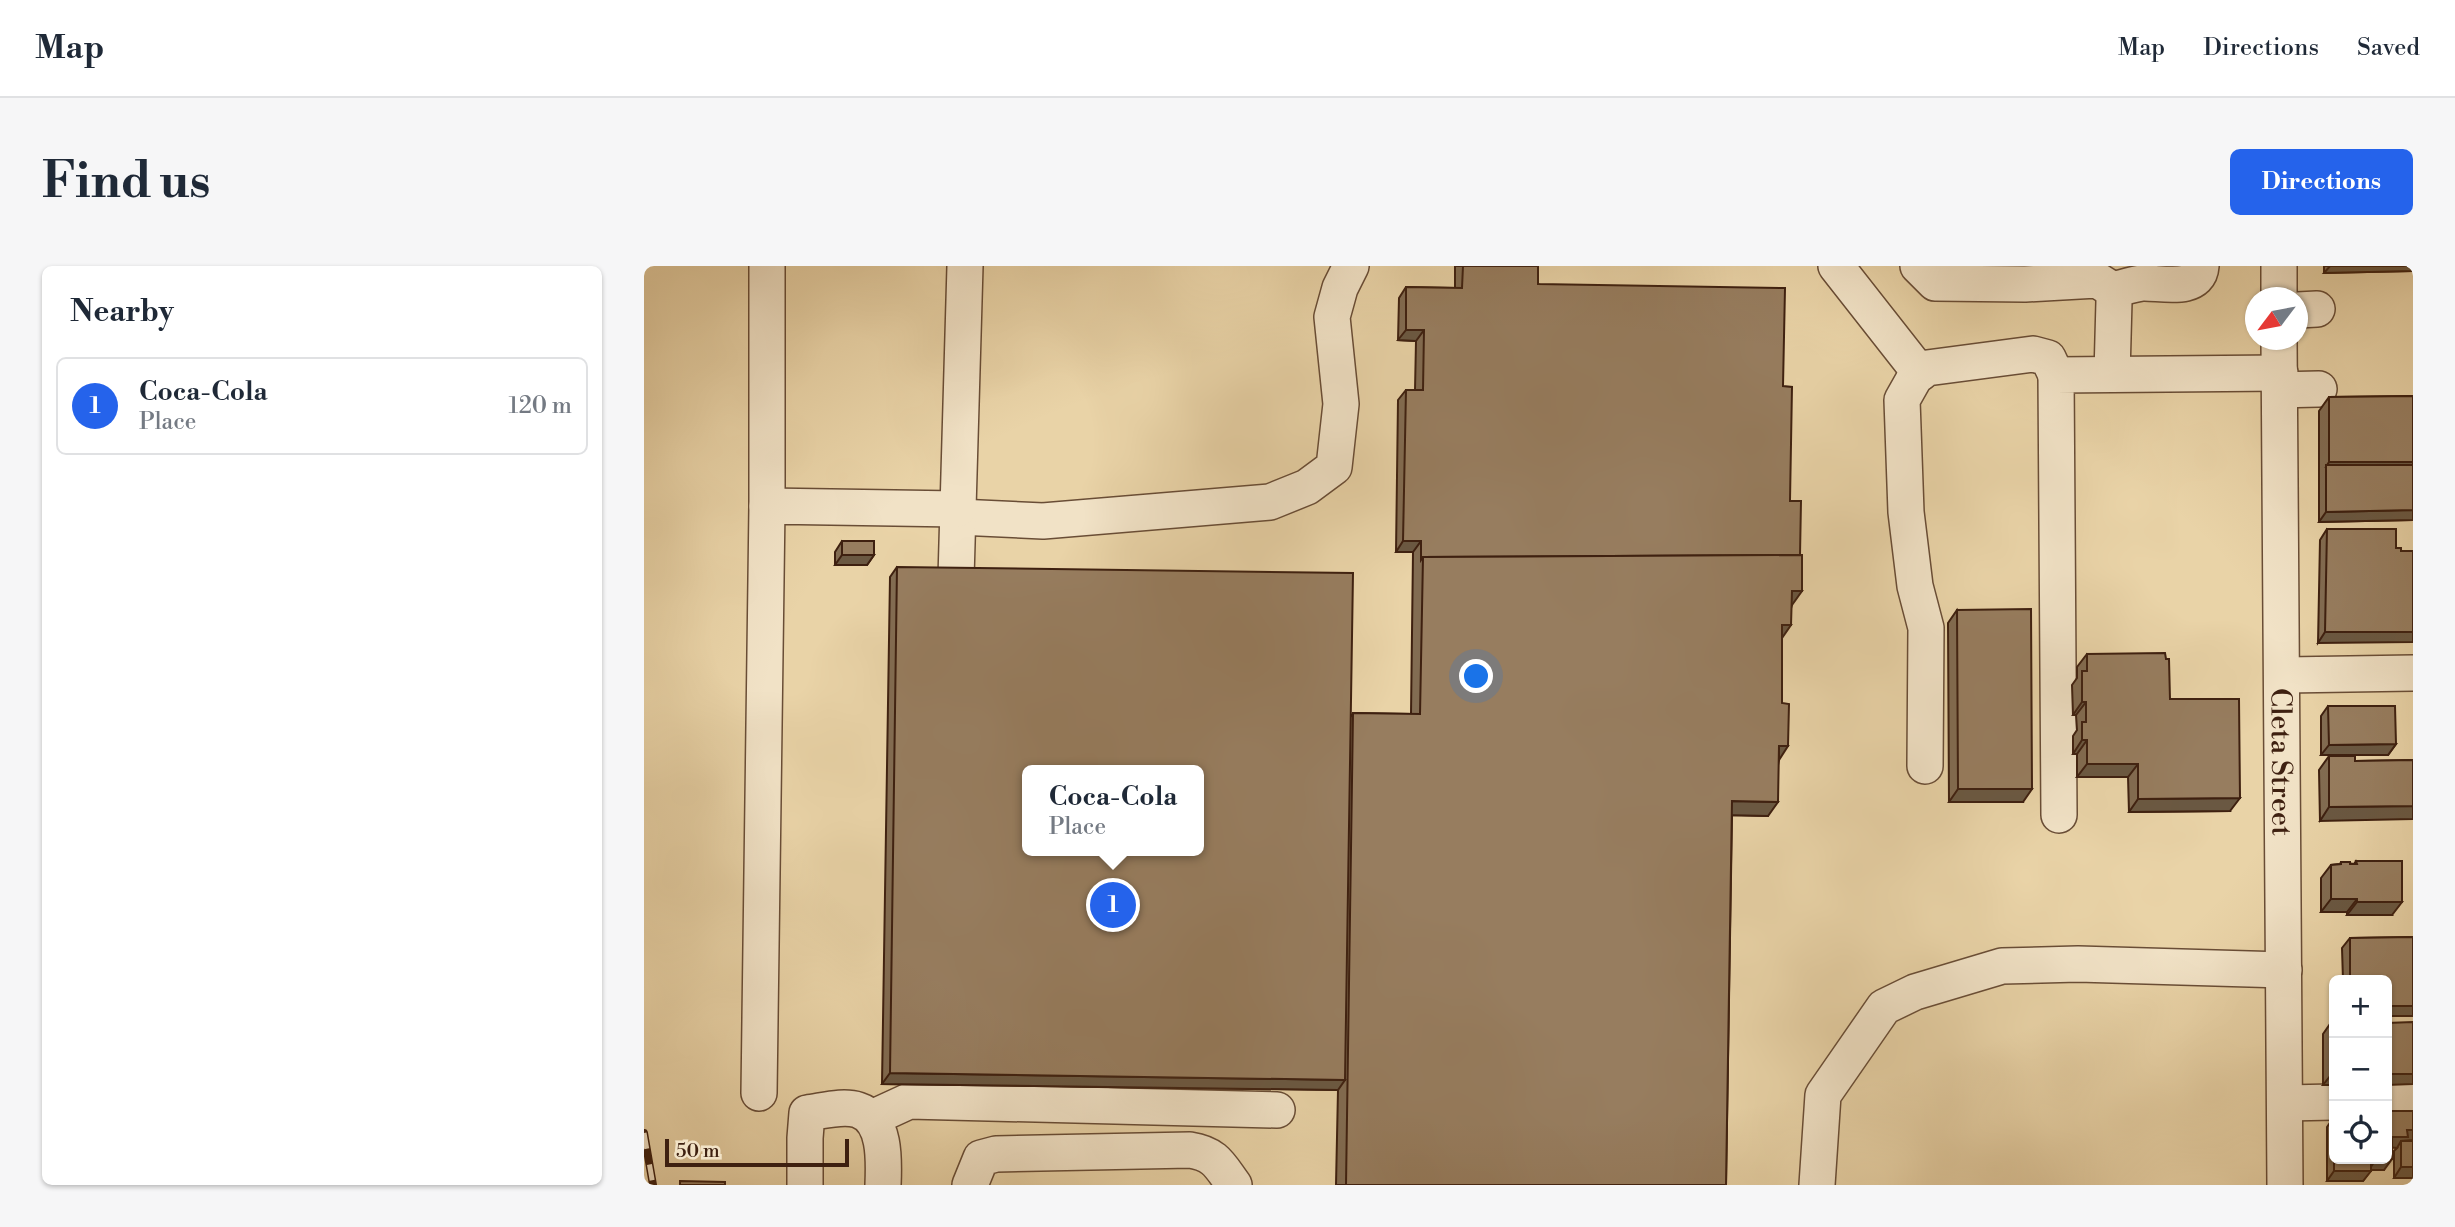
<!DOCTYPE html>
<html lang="en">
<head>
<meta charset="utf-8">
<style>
  :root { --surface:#fff; --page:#f6f6f7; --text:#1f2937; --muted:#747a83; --line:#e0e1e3; --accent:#2563eb }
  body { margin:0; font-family:"Libre Bodoni",serif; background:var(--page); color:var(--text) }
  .controls { position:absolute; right:21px; bottom:21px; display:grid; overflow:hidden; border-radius:10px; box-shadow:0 2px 5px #0004 }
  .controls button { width:63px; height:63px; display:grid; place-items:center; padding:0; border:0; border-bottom:2px solid var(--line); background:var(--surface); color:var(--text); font:35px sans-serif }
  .compass { position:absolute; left:1601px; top:21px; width:63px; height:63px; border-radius:50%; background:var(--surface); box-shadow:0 2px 5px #0004; rotate:238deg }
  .scale { position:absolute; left:21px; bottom:18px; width:184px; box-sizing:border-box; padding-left:7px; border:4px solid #3e2010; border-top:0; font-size:19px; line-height:24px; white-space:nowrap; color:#3e2010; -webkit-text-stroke:5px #f1e2c6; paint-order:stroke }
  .you { position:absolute; left:833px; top:411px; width:24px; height:24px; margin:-18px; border:5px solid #fff; border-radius:50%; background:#1a73e8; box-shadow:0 0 0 10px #1a73e833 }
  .badge { display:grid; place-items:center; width:46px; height:46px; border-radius:50%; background:var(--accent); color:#fff; font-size:23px; font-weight:700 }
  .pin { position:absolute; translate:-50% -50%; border:4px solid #fff; box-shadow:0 2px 7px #0006 }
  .popup { position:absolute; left:378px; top:499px; width:182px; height:91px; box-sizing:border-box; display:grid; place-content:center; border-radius:10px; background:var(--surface); filter:drop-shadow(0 2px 5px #0005); font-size:23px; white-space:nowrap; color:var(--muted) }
  .popup b { font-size:26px; color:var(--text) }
  .popup::after { content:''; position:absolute; left:50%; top:100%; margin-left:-14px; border:14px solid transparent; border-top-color:var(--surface) }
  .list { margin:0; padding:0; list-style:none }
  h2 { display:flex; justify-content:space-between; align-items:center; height:91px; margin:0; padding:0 28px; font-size:30px }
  h2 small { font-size:23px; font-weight:400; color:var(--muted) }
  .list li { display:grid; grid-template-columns:46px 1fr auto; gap:21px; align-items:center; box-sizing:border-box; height:98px; margin:0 14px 14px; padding:0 14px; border:2px solid var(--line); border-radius:10px }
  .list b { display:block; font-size:26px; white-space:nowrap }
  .list p { margin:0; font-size:23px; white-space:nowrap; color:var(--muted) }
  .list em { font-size:23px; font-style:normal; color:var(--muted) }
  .icon { flex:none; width:38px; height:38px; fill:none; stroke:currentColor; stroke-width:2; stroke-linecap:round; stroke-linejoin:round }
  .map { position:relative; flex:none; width:1769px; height:919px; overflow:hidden; border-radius:10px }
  header { display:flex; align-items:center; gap:42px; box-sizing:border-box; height:98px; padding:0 35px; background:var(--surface); border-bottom:2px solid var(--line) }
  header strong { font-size:33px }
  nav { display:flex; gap:38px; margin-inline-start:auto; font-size:24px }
  .intro { display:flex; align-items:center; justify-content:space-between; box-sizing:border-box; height:168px; padding:0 42px }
  h1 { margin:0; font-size:49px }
  .button { padding:18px 32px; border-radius:10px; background:var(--accent); color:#fff; font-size:24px; font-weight:700 }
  main { display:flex; gap:42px; padding:0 42px }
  aside { flex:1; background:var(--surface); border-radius:10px; box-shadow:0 2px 5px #0004 }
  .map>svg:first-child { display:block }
</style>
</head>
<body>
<header>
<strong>Map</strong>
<nav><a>Map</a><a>Directions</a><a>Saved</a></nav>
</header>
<div class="intro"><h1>Find us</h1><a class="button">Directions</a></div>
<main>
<aside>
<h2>Nearby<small></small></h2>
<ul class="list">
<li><span class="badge">1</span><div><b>Coca-Cola</b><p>Place</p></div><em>120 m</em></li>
</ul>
</aside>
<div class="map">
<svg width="1769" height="919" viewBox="0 0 1769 919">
  <rect width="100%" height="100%" fill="#e9d3a7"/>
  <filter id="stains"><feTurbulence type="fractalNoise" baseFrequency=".00286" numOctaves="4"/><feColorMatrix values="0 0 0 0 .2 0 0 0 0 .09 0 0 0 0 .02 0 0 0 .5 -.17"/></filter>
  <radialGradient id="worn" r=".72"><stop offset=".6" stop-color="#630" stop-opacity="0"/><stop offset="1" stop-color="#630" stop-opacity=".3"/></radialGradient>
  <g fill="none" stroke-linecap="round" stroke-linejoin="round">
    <defs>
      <g id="minor">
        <path d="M1192,0L1276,107"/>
        <path d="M1274,0L1291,17L1381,18L1453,14L1469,24L1470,35L1468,108"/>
        <path d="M1635,0V32"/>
        <path d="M1469,24C1478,22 1488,18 1498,17C1516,16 1555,27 1557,0"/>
        <path d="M1654,44L1673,43"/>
        <path id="s1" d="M1635,74L1641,919"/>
        <path d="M1636,124L1675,123"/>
        <path d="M123,240V0"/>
        <path d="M314,251L399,255L626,236L663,221L690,201L697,138L688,51L696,22L707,0"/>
        <path d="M312,312L321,0"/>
        <path d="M1638,409L1769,407"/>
        <path d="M1281,500L1282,362L1271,320L1262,246L1258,134L1271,111L1283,102L1389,88L1404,92L1412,109"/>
        <path d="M1415,549L1412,109L1636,107"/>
        <path d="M115,827L123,240L314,243"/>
        <path d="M1743,836L1769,835"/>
        <path d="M1641,837L1690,836"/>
        <path d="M228,852L265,835L633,844"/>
        <path d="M161,919V872L163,847C179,845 199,839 214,844C242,853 240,895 239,919"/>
        <path d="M326,919L337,892L352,888L546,884C572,888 576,900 590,919"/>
        <path d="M1173,919L1179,829L1240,741L1271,726L1358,700L1434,698L1640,704"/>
      </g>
    </defs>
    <use href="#minor" stroke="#694d36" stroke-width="38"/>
    <use href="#minor" stroke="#f1e2c6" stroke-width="35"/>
    <defs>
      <path id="rail" d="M0,867L9,919"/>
    </defs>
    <use href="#rail" stroke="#3e2010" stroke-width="8"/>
    <use href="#rail" stroke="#f1e2c6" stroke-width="5" stroke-dasharray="16" stroke-linecap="butt"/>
  </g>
  <g fill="#826c52" stroke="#3e2010" stroke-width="2">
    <path d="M811,0H894V18L1139,120L1146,235L1148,339L1138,371L1135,494L1124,550L1088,549L1082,919H692L694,824L238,818L246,311L253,301L707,450L709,447L767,448L769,286H752L754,134L762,124H771L772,75L754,74L755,32L762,21L811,22Z"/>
    <path d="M1680,0H1769V5L1680,7Z"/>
    <path d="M1769,130V254L1675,256V145L1685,131Z"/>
    <path d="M1683,263L1752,282L1674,377L1676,274Z"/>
    <path d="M198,275L230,289L223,299H191V286Z"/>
    <path d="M1313,344L1379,536H1305L1304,357Z"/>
    <path d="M1443,388L1526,433L1586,545L1485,546L1484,511H1433V488H1429V470L1433,464L1432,449H1429L1428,419L1433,412V401Z"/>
    <path d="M1684,440L1752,478L1744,489H1677V450Z"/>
    <path d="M1685,490L1711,495L1769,494L1676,555L1675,504Z"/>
    <path d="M1712,595L1748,649H1703V646H1677V612L1687,599L1696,598L1697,596L1710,598Z"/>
    <path d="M1769,671V750H1743V714H1699L1698,682L1706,672Z"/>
    <path d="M1686,758L1690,819H1679V768Z"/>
    <path d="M1743,845H1769V912H1750V885L1753,882L1748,881L1740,904H1727L1719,915H1683V861L1690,851V893H1743Z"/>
  </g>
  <g fill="#6a5842" stroke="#3e2010" stroke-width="2">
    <path d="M1686,0H1769V5L1680,7Z"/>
    <path d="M762,64H780L772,75L754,74Z"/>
    <path d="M1685,196H1769V209L1682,201Z"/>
    <path d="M1769,244V254L1675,256L1682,246Z"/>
    <path d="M759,275H777L769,286H752Z"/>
    <path d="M198,289H230L223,299H191Z"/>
    <path d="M1148,325H1158L1148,339H1138Z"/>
    <path d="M1138,359H1147L1138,372Z"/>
    <path d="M1681,366H1769V376L1674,377Z"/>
    <path d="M1438,436H1442L1432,449H1429Z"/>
    <path d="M1438,474H1443L1433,488H1429Z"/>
    <path d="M1752,478L1744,489H1677L1685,479Z"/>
    <path d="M1135,480H1144L1135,494Z"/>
    <path d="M1443,498H1494L1484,511H1433Z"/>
    <path d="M1314,523H1388L1379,536H1305Z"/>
    <path d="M1596,532L1586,545L1485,546L1494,533Z"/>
    <path d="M1088,535L1134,536L1124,550L1078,549Z"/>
    <path d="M1769,540V553L1676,555L1685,541Z"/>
    <path d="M1687,633H1713L1703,646H1677Z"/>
    <path d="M1713,636H1758L1748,649H1703Z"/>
    <rect x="1743" y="740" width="26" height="10"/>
    <path d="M246,807L701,814L694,824L238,818Z"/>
    <path d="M1743,808H1769V818L1743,819Z"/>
    <path d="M1687,809H1690V819H1679Z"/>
    <path d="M1763,864H1769V874L1757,875L1753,882L1743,881L1748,871Z"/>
    <path d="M1732,893H1748L1740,904H1725Z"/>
    <path d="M1757,901H1769V912H1750Z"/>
    <path d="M1690,905H1727L1719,915H1683Z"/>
  </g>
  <g fill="#977d5f" stroke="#3e2010" stroke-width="2" fill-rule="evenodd">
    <path d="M819,0H894V18L1141,22L1139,120L1148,121L1146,235H1157L1156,289L779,291L777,294V275H759L762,124H779L780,64H762V21L818,22Z"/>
    <path d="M1769,130V196H1685V131Z"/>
    <path d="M1682,199H1769V244L1682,246Z"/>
    <path d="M1683,263H1752V282H1757V285H1769V366H1681Z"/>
    <rect x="198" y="275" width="32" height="14"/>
    <path d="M1158,289V325H1148L1147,359H1138V437L1145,438L1144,480H1135L1134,536L1088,535L1082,919H702L709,447L776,448L779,291Z"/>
    <path d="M253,301L709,307L701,814L246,807ZM383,504H555V585H383Z"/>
    <path d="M1387,343L1388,523H1314L1313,344Z"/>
    <path d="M1521,387L1522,393H1525L1526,433H1595L1596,532L1494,533V498H1443V474H1438V456H1442V436H1438V405H1443V388Z"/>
    <path d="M1684,440H1751L1752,478L1685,479Z"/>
    <path d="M1685,490H1711V495L1769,494V540L1685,541Z"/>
    <path d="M1712,595H1758V636H1713V633H1687V599L1697,598V596H1706V598H1713Z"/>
    <path d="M1769,671V740H1743V714H1706V672Z"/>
    <path d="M1769,756V808H1743V757Z"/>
    <path d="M1686,758H1690V809H1687Z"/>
    <path d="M1743,845H1769V864H1763L1764,871H1748V893H1732H1743Z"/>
    <rect x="1757" y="875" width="12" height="26"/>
    <rect x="1690" y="893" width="37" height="12"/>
    <path d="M36,915L81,916V919H36Z"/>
  </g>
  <g text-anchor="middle" stroke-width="5" stroke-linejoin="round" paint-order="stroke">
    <g font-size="28" fill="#3e2010" stroke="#f1e2c6">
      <text dy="10" stroke="none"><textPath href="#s1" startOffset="422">Cleta Street</textPath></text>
    </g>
  </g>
  <rect width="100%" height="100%" filter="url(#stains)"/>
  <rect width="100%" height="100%" fill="url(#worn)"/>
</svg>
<div class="controls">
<button>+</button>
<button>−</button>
<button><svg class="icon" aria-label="locate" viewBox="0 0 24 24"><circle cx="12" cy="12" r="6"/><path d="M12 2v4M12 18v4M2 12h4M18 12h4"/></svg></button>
</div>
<svg class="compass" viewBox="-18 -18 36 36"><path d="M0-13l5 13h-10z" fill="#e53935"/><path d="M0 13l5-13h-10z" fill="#747a83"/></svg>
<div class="scale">50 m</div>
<div class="you"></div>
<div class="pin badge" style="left:469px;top:639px">1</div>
<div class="popup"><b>Coca-Cola</b>Place</div>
</div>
</main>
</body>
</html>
